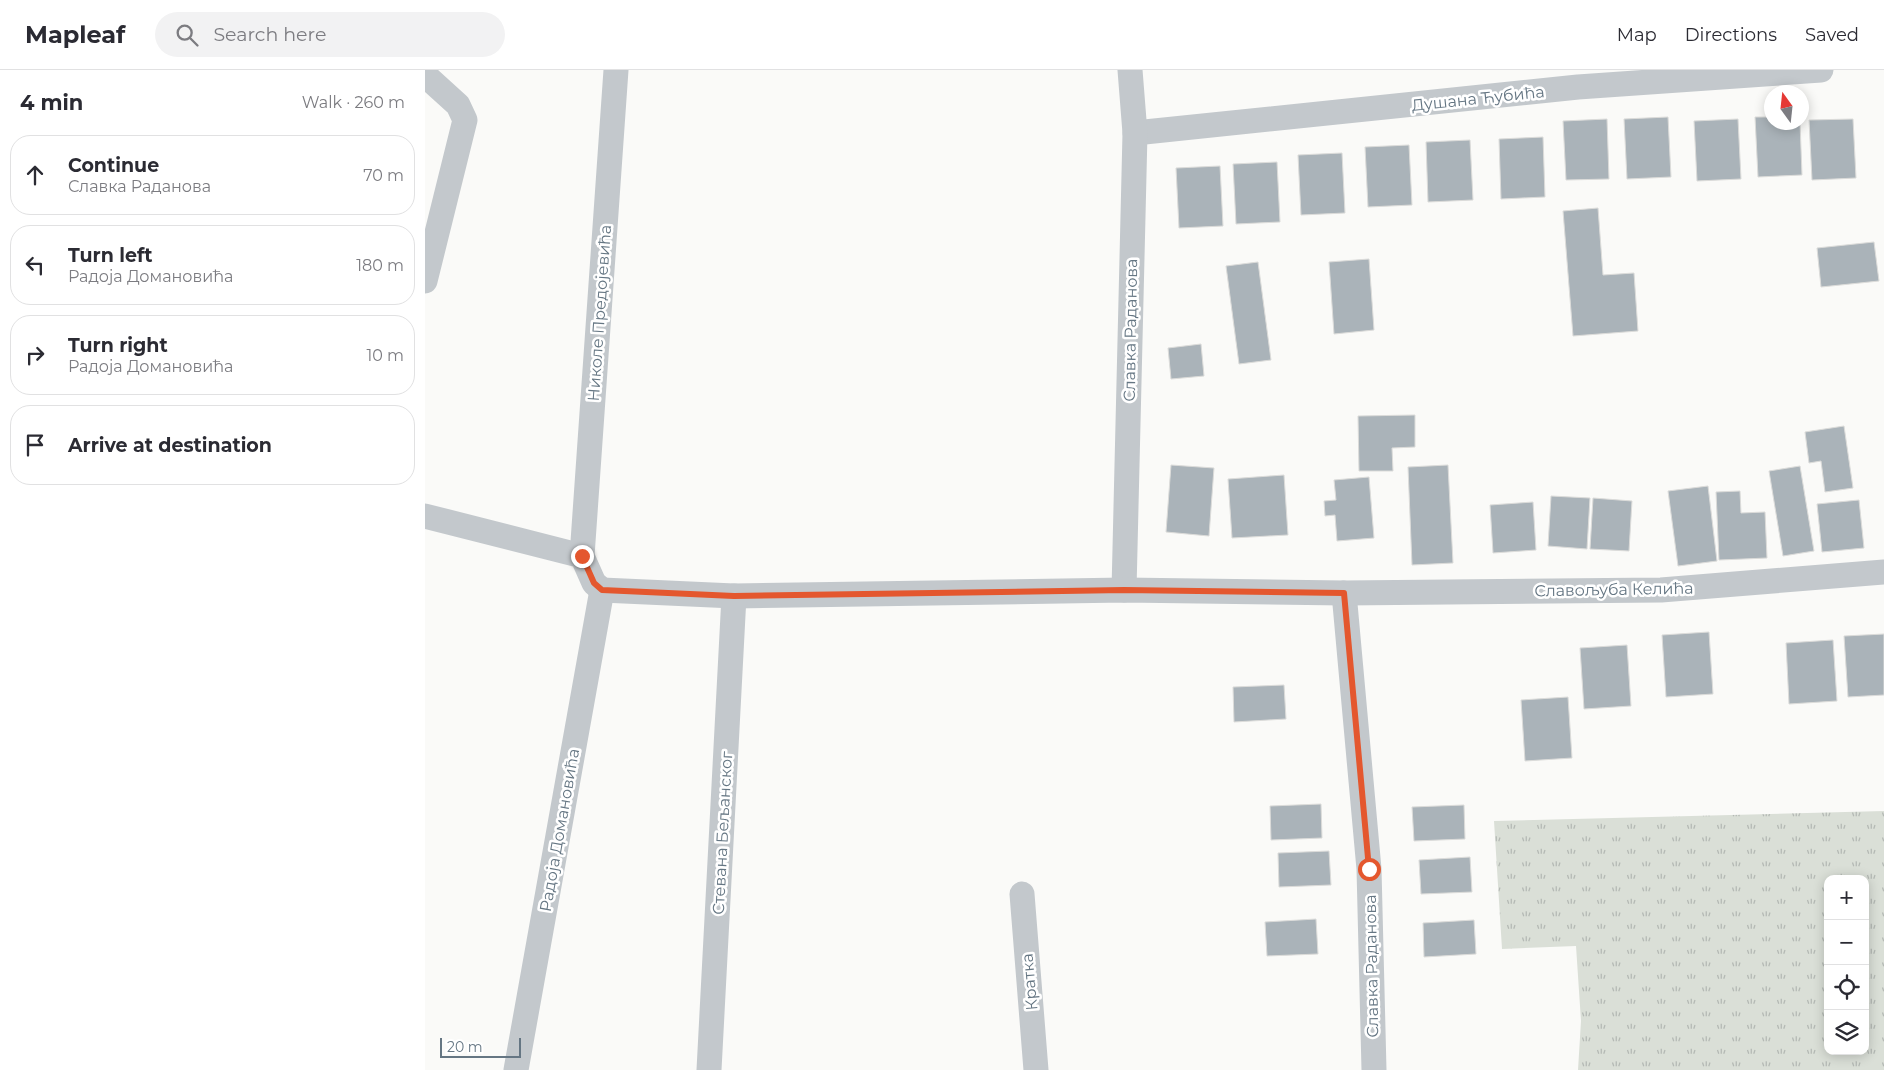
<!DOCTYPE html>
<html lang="en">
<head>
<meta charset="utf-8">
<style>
  :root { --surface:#fff; --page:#f2f2f3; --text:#2b2b33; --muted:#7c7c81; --line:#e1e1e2 }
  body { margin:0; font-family:Montserrat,sans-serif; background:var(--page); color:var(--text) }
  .controls { position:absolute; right:15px; bottom:15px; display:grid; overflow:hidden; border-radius:10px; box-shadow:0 2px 12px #0003 }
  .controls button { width:45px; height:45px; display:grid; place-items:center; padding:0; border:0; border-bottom:1px solid var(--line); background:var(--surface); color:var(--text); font:25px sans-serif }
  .compass { position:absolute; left:1339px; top:15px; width:45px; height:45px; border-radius:50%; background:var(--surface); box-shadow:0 2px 12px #0003; rotate:345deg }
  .scale { position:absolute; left:15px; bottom:12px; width:81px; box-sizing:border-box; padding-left:5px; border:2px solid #657683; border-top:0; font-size:14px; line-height:18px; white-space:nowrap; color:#657683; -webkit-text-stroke:4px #fff; paint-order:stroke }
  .stop { position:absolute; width:15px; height:15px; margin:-11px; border:4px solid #e4572e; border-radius:50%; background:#fff }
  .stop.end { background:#e4572e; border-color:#fff; box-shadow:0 1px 5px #0008 }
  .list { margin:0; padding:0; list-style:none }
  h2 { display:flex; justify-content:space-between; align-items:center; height:65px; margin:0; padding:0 20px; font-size:21px }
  h2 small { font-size:16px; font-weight:400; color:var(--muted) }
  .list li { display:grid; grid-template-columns:32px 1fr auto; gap:15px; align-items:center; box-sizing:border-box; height:80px; margin:0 10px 10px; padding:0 10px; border:1px solid var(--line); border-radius:20px }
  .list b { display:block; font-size:19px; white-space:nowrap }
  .list p { margin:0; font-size:16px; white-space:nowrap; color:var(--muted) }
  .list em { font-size:16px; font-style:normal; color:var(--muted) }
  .icon { flex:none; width:28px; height:28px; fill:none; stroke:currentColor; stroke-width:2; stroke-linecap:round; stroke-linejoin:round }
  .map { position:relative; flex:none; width:1459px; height:1000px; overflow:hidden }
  header { display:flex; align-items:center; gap:30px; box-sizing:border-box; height:70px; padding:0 25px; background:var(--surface); border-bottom:1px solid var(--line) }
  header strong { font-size:24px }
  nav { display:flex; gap:28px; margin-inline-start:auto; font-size:18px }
  .search { width:350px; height:45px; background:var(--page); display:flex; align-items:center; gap:12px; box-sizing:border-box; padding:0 18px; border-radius:28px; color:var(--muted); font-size:19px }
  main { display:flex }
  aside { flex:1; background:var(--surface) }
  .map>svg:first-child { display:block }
</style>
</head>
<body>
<header>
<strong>Mapleaf</strong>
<div class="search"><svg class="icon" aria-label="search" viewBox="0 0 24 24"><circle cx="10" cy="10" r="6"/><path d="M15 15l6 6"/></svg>Search here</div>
<nav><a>Map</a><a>Directions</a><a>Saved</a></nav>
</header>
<main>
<aside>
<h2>4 min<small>Walk · 260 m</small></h2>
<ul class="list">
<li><svg class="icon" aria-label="ahead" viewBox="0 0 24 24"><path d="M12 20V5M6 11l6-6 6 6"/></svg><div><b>Continue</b><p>Славка Раданова</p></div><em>70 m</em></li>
<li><svg class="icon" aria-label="left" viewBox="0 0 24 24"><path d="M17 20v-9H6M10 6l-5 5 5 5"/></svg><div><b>Turn left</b><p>Радоја Домановића</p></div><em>180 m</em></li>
<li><svg class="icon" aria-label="right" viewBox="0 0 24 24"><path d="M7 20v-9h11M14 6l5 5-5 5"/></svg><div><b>Turn right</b><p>Радоја Домановића</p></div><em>10 m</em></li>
<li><svg class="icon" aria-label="arrive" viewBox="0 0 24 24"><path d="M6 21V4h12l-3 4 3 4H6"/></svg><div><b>Arrive at destination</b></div></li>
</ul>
</aside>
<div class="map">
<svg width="1459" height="1000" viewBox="0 0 1459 1000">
  <defs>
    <pattern id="grass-tufts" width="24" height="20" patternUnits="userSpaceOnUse" patternTransform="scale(1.25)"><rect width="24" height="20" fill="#dadfd7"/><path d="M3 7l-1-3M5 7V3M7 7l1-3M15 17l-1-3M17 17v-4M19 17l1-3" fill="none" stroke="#b4b9b4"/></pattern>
  </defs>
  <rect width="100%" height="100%" fill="#fafaf8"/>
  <path fill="url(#grass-tufts)" fill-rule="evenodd" d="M1459,741V1000H1153L1156,951L1151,876L1077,879L1069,751ZM1403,809H1440V981H1403Z"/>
  <g fill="#aab3b9" stroke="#dcdcda">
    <path d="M1243,47L1246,107L1202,109L1199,49Z"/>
    <path d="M1330,47H1346V52H1375L1377,105L1333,107Z"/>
    <path d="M1182,49L1184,109L1141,110L1138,51Z"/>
    <path d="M1313,49L1316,109L1272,111L1269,51Z"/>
    <path d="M1428,49L1431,108L1387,110L1384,50Z"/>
    <path d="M1118,67L1120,127L1076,129L1074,69Z"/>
    <path d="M1045,70L1048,130L1003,132L1001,72Z"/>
    <path d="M984,75L987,135L943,137L940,77Z"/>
    <path d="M917,83L920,143L876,145L873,85Z"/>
    <path d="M852,92L855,152L811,154L808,94Z"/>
    <path d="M795,96L798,156L754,158L751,98Z"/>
    <path d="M1173,138L1178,205L1209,203L1213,261L1148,266L1138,141Z"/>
    <path d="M1449,172L1454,211L1396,217L1392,178Z"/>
    <path d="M944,189L949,260L909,264L904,192Z"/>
    <path d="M833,192L846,290L814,294L801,196Z"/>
    <path d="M776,274L779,306L746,309L743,278Z"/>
    <path d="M990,345V377L967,378L968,401H934L933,346Z"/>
    <path d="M1419,356L1428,418L1400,422L1396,391L1384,393L1380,362Z"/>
    <path d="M746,395L789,398L784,466L741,462Z"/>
    <path d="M1023,395L1028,493L987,495L983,397Z"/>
    <path d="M1375,396L1389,481L1358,486L1344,401Z"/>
    <path d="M859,405L863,465L807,468L803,409Z"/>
    <path d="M944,407L949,468L912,471L910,445L900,446L899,431L911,430L909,410Z"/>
    <path d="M1283,416L1292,491L1253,496L1243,421Z"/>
    <path d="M1315,421L1316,443L1340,442L1342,488L1294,490L1291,422Z"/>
    <path d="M1126,426L1165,428L1162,479L1123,476Z"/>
    <path d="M1168,428L1207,431L1204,481L1165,479Z"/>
    <path d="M1434,430L1439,478L1397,482L1392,434Z"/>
    <path d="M1108,432L1111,480L1068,483L1065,435Z"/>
    <path d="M1284,562L1288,624L1241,627L1237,565Z"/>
    <path d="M1459,564V625L1423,627L1419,566Z"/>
    <path d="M1408,570L1412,631L1364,634L1361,573Z"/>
    <path d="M1202,575L1206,636L1159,639L1155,578Z"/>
    <path d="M859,615L861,649L809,652L808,617Z"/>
    <path d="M1143,627L1147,688L1100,691L1096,630Z"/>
    <path d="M896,734L897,768L846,770L845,736Z"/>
    <path d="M1039,735L1040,769L989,771L987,737Z"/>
    <path d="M904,781L906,815L854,817L853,783Z"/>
    <path d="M1045,787L1047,822L996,824L994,790Z"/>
    <path d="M891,849L893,884L842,886L840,852Z"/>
    <path d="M1049,850L1051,884L999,887L998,853Z"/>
  </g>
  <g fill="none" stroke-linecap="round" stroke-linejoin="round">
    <g stroke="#c3c8cc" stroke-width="25">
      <path d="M0,5L33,35L40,50L0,211"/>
      <path d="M710,63L1153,17L1396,0"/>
      <path d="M0,446L157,486L169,513L177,520"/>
      <path d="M157,486L191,0"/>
      <path d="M699,520L710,63L705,0"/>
      <path d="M919,523L944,799L949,1000"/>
      <path d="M597,824L611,1000"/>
      <path d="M91,1000L177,520L309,526L699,520L919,523L1236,520L1459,502"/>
      <path d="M284,1000L309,526"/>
    </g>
  </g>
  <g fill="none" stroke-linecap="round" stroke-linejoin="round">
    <path stroke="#e4572e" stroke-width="6" d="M157,486L169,513L177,520L309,526L699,520L919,523L944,799"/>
  </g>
  <g text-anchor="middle" stroke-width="5" stroke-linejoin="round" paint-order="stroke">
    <g font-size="16" fill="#657683" stroke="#fff">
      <text transform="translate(1053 28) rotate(-6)" y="6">Душана Ћубића</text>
      <text transform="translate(174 243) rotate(-86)" y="6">Николе Предојевића</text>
      <text transform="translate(705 260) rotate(-89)" y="6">Славка Раданова</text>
      <text transform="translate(1189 519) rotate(-1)" y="6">Славољуба Келића</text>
      <text transform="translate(134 760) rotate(-80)" y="6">Радоја Домановића</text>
      <text transform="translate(297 763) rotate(-87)" y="6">Стевана Бељанског</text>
      <text transform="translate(946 896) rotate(-91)" y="6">Славка Раданова</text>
      <text transform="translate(604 912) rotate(-95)" y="6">Кратка</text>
    </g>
  </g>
</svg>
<div class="controls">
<button>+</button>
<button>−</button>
<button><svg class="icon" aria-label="locate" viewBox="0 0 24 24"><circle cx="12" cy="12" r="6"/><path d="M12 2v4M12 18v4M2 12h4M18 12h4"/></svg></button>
<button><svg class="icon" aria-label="layers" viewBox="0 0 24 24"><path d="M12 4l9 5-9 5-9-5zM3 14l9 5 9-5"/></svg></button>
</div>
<svg class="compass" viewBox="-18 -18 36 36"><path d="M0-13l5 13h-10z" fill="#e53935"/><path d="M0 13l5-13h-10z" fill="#7c7c81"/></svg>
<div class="scale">20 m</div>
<div class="stop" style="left:944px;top:799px"></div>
<div class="stop end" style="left:157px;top:486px"></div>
</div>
</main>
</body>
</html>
